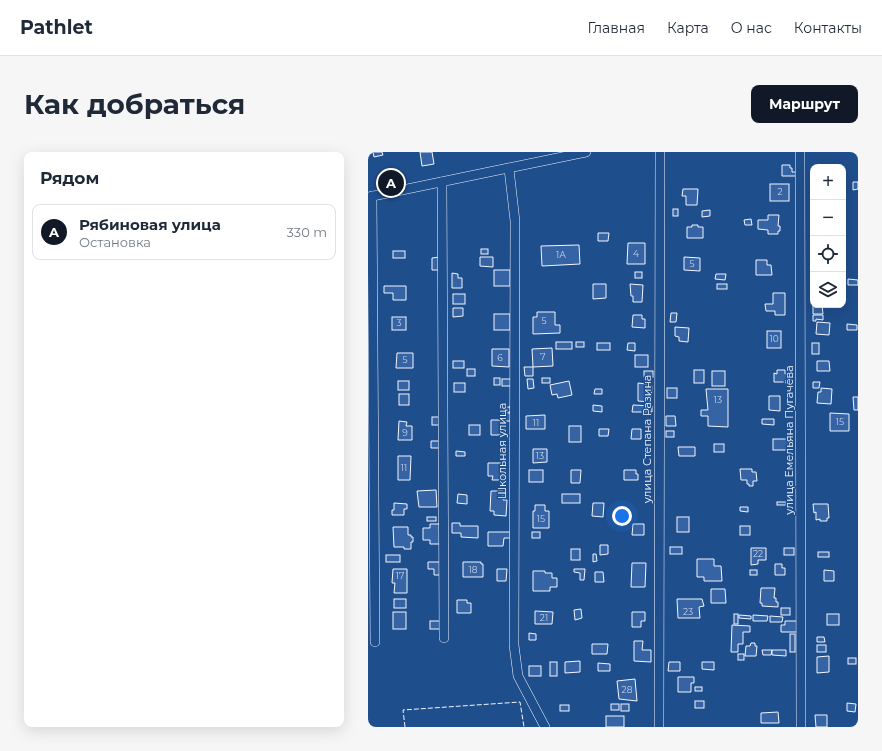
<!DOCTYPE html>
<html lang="ru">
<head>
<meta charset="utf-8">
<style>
  :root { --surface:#fff; --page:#f6f6f7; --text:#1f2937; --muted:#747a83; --line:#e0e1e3; --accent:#111827 }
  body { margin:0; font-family:Montserrat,sans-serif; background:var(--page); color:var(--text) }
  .controls { position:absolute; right:12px; top:12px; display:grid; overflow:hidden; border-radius:8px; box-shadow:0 4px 16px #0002 }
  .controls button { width:36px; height:36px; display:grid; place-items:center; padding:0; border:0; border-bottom:1px solid var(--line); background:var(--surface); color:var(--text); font:20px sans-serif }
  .you { position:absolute; left:254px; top:364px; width:14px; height:14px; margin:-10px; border:3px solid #fff; border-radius:50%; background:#1a73e8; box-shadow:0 0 0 6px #1a73e833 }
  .badge { display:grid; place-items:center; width:26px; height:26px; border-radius:50%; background:var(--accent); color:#fff; font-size:13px; font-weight:700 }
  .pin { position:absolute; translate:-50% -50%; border:2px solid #fff; box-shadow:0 1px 4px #0006 }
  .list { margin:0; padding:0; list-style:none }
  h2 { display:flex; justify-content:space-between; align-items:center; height:52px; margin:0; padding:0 16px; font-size:17px }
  h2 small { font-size:13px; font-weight:400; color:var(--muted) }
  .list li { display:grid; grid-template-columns:26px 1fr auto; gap:12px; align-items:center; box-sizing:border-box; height:56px; margin:0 8px 8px; padding:0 8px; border:1px solid var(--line); border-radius:8px }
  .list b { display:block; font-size:15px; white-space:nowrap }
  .list p { margin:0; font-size:13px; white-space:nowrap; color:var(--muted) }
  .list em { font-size:13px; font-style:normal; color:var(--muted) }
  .icon { flex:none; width:22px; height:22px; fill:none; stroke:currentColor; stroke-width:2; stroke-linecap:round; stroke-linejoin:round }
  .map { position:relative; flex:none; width:490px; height:575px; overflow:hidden; border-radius:8px }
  header { display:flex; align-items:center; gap:24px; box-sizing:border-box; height:56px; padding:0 20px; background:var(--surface); border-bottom:1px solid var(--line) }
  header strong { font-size:19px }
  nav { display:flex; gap:22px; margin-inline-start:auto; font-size:14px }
  .intro { display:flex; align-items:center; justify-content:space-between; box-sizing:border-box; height:96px; padding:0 24px }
  h1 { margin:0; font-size:28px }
  .button { padding:10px 18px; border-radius:8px; background:var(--accent); color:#fff; font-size:14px; font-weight:700 }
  main { display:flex; gap:24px; padding:0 24px }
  aside { flex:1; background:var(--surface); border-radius:8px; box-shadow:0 4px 16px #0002 }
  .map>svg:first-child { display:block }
</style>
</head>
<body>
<header>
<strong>Pathlet</strong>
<nav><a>Главная</a><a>Карта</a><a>О нас</a><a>Контакты</a></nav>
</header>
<div class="intro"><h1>Как добраться</h1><a class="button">Маршрут</a></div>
<main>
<aside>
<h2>Рядом<small></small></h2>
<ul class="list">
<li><span class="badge">A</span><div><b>Рябиновая улица</b><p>Остановка</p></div><em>330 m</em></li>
</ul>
</aside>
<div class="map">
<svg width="490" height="575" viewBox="0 0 490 575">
  <rect width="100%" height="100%" fill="#1f4e8c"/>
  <g fill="#3563a3" stroke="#f2f6ff">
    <path d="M5,0H14L15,3L6,5Z"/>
    <path d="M52,0H64L66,12L54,14Z"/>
    <path d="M414,13H422V16H424V20H429V24H414Z"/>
    <rect x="456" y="13" width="17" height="2"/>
    <path d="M485,30H490V37L485,38Z"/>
    <rect x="402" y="32" width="19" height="17"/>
    <path d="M315,37H330L329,53H318V44H314Z"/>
    <rect x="305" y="57" width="5" height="7"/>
    <path d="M342,58V64L334,65V59Z"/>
    <path d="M400,63H411L410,74H412V79H410V82H400V78L390,77V68H400Z"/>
    <path d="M383,67L384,73H377L376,68Z"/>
    <path d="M324,73H330V75H335V86H319V75H324Z"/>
    <path d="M230,81H241L240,89H230Z"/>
    <path d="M260,91H277V112H259Z"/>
    <path d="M211,93L212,112L174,114L173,94Z"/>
    <rect x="113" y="97" width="7" height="5"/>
    <rect x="25" y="99" width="12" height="7"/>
    <path d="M72,105V118H64V106Z"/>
    <path d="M112,105H125V115L112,114Z"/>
    <path d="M316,105L332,106V119L316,118Z"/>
    <path d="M388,108H399V113H403L404,123H388Z"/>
    <rect x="126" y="118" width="16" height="16"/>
    <rect x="267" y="120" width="7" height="6"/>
    <path d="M84,121L90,122V126H94V136H84Z"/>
    <path d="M348,122H358L357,128L347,127Z"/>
    <path d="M480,127L490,128V133H480Z"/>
    <path d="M225,132H238V146L225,147Z"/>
    <path d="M262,132L275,133L274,150H265V144H263Z"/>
    <rect x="349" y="132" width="10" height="5"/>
    <path d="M16,134H38V148H25V141H16Z"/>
    <path d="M405,141H417V163H407V159H398L397,152H405Z"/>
    <rect x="85" y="142" width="12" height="10"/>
    <path d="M445,153H454L455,162H445Z"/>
    <path d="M85,156H95V164L85,165Z"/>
    <path d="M169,160H187V173H192V181L165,182V165H169Z"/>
    <path d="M303,161H309L308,170H302Z"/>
    <rect x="126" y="162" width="16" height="16"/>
    <path d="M265,163H274V167H277V176L264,175Z"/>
    <path d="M445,163H455V168L448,167V169H445Z"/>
    <rect x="24" y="165" width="14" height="13"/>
    <path d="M449,170L462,171L461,183L448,182Z"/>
    <path d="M479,172L489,173V178H479Z"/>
    <path d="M307,175L321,176L320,190L311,189V185L307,184Z"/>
    <rect x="399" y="179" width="14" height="17"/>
    <rect x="188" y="190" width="16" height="7"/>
    <rect x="208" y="190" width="8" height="5"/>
    <rect x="229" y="191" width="13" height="7"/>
    <path d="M260,191H267V199L259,198Z"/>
    <rect x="444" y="191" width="7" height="11"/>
    <path d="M184,196L185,214L165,215L164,197Z"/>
    <path d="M124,197H141V215L124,214Z"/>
    <path d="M29,201H45V216H28Z"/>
    <rect x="267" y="203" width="13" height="12"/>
    <rect x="85" y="209" width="11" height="7"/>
    <path d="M449,209H461L462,219H449Z"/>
    <path d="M156,215H165V224H157Z"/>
    <rect x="99" y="217" width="8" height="7"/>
    <rect x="326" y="218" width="10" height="13"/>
    <path d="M409,218H417V222H419V230H406V221L409,222Z"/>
    <rect x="276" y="219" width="9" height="6"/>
    <rect x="344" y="219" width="13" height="15"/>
    <rect x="126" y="226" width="6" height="7"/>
    <rect x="174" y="226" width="8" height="5"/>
    <rect x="134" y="227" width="9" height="7"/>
    <path d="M159,227H165L166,236L160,237Z"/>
    <rect x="30" y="229" width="11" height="9"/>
    <path d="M201,229L204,243L190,246L189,242L184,243L182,233Z"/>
    <path d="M445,230H452L451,236H445Z"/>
    <rect x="86" y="231" width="11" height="9"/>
    <path d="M270,231L279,232V234H284L283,250L270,249Z"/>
    <rect x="299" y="236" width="10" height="10"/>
    <path d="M453,236L464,237L463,252L449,251L450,240H453Z"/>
    <path d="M227,237H234V242H226Z"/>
    <path d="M338,237H360V275L340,274V264H333V258H340Z"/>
    <rect x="31" y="242" width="10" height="11"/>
    <path d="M401,244H412V259L401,258Z"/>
    <path d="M485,245H490V258H486Z"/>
    <path d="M225,253L234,254V260L225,259Z"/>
    <path d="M265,253L284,254V260H264Z"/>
    <path d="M136,255H142L143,260H136Z"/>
    <rect x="135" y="261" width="9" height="8"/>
    <path d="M462,261L481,262V279H462Z"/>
    <path d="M177,263V277H158V264Z"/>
    <path d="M298,264H307L308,274H298Z"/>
    <rect x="64" y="265" width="10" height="8"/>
    <path d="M394,267H406V273L394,272Z"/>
    <path d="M123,268H132V271H136V283H123Z"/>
    <path d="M31,269L39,270L38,274H44V288H30Z"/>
    <rect x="101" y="273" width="11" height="10"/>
    <rect x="201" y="274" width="12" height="16"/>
    <path d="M231,277H241L240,284H231Z"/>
    <path d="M264,277H273V287H263Z"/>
    <rect x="298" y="279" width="8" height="6"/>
    <rect x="405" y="287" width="17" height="11"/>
    <path d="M63,289H73L72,296H63Z"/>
    <rect x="346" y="292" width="10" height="8"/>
    <path d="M310,295H327V304H311Z"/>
    <path d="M165,297H179V310L165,311Z"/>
    <path d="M88,299L97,300V304H88Z"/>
    <path d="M30,304H43L42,328H30Z"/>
    <path d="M120,311H137V325L132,324V328H124L125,324H120Z"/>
    <path d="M372,317H384V320H388L389,329H385V334H381V332H379V328H373Z"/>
    <rect x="161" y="318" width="14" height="12"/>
    <path d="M203,318H213L212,331H203Z"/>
    <path d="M256,318H268V322H270V328H256Z"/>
    <path d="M68,338L69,355H51L49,339Z"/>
    <path d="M123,339H135V348H139L138,364L126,363V359H122Z"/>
    <path d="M90,342L99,343V352L89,351Z"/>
    <rect x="194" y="342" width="18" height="9"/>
    <rect x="409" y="350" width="9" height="3"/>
    <path d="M26,351L39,352V357H36V363H24V358H26Z"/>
    <path d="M225,351H236L235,365L224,364Z"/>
    <path d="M445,352H460L461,366H459V369H452V367L448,368V360L446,361Z"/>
    <path d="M167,353H177V359H181V376H165V359H167Z"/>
    <path d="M372,355H380V360L372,359Z"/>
    <rect x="59" y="365" width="9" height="4"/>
    <rect x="309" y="365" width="12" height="15"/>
    <path d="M84,371H92V374H110V386L93,385V381H84Z"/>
    <path d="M62,372H72V392H62V388H55V376H62Z"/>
    <path d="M265,372H276V383H264Z"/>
    <rect x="372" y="374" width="10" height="9"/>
    <path d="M25,375H40V383H43V385H45V390H43V397H36V395H26Z"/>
    <path d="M120,380H142V386H136L135,394H120Z"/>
    <rect x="164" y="380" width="8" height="6"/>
    <path d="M232,393H240V402L232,403Z"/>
    <rect x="302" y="395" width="12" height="7"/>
    <path d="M383,396H398V408H390V412L383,413Z"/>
    <rect x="416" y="396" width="10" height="7"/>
    <rect x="203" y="397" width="9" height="11"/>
    <rect x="450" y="400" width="11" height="5"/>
    <path d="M225,402H228L229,409L225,410Z"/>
    <rect x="18" y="403" width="14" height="7"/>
    <path d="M329,407H346V414H353L354,429H336V425H329Z"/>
    <path d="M60,410H74V423H66V417H60Z"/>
    <path d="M95,410H113V412H115V425H95Z"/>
    <path d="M264,411H278L277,435H263Z"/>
    <path d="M407,412H414V416H417V423H407Z"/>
    <path d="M25,417H39V441H26L27,431H24Z"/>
    <path d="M129,417H139L138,429H129Z"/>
    <path d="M206,417H217L216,428H212V421L206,420Z"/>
    <rect x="382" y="418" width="7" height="5"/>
    <path d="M456,418L466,419V429H456Z"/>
    <path d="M165,419H177V421H184V426H189V435H182V439H165Z"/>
    <path d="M227,420H235L236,430H227Z"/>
    <path d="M393,436H407L406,446H408V450H410V455L394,454V451H392Z"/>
    <path d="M343,437H357L358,451H343Z"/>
    <rect x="26" y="447" width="12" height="9"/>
    <path d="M309,447H334L336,454L331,455L332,466H310Z"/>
    <path d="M89,448H99V451H103V461H89Z"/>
    <rect x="413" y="456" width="9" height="7"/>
    <path d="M213,457L214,466L207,468L206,458Z"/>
    <path d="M167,459L185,460L184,472H167Z"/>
    <rect x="25" y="460" width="13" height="17"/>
    <path d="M264,460H277V469H273V475H264Z"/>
    <rect x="366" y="462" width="4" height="10"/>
    <rect x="459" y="462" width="12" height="11"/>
    <path d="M371,463L383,464V467L371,466Z"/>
    <path d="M385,463L400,464L399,469H385Z"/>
    <path d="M402,464L415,465L414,470H402Z"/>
    <rect x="62" y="469" width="12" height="8"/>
    <path d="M417,469H429V480H413V473H417Z"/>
    <path d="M364,473L382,474V480H375V492H370V500H363Z"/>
    <path d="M161,481L168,482V488H161Z"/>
    <rect x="422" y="482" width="5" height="18"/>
    <path d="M449,485H456L457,490H449Z"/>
    <path d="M266,489H275L274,498H283V510L266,509Z"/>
    <path d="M383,491H387V494H389L388,504H377L378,494H382Z"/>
    <path d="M224,492H240L239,502H224Z"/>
    <rect x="449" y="493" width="9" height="7"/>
    <path d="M394,498H404L403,503H395Z"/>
    <path d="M404,498H418V504L404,503Z"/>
    <rect x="370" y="502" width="6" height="6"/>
    <path d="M461,504V520L449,521V505Z"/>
    <rect x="480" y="506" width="8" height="6"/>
    <path d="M212,509V520L197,521V510Z"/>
    <rect x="182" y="510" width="7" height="14"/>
    <path d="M301,510H312V519H300Z"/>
    <path d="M334,510H346V518L334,517Z"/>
    <path d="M230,511L242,512V519H230Z"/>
    <rect x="161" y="514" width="12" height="10"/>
    <path d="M310,525H326V531H323V540H310Z"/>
    <path d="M267,527L269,549L251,547L249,529Z"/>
    <rect x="327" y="535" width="7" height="4"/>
    <rect x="327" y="549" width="9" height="7"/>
    <path d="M479,551L488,552L487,560L479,559Z"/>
    <rect x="243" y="552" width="8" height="6"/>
    <rect x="253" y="552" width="8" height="7"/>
    <rect x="192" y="553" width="9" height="6"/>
    <path d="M410,560L411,571H393V561Z"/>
    <path d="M447,563H459V575H448Z"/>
    <rect x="238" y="564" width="18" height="11"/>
  </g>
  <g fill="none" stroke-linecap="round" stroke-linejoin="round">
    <defs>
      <g id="minor">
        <path d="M432,0L433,575"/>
        <path d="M141,17L147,69L146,493L150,524L177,575"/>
        <path d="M74,30L76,486"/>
        <path d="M4,44L7,490"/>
        <path d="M0,45L218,0"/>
        <path d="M291,575L292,0"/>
      </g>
    </defs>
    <use href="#minor" stroke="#f2f6ff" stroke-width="10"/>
    <use href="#minor" stroke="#1f4e8c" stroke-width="9"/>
    <path stroke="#f2f6ff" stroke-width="1" stroke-dasharray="5 2" stroke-linecap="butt" d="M37,575L35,558L152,550L156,575"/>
  </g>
  <g text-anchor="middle" stroke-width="3" stroke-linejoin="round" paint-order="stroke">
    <g font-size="9" fill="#c3d1e8">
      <text x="412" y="43">2</text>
      <text x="268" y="105">4</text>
      <text x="193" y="106">1А</text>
      <text x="324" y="115">5</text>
      <text x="176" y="172">5</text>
      <text x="31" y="174">3</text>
      <text x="406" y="190">10</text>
      <text x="175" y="208">7</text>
      <text x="132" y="209">6</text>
      <text x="37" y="211">5</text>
      <text x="350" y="251">13</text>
      <text x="472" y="273">15</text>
      <text x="168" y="274">11</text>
      <text x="37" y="284">9</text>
      <text x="172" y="307">13</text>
      <text x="36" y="319">11</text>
      <text x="173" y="370">15</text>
      <text x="390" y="405">22</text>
      <text x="105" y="421">18</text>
      <text x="32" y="427">17</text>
      <text x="320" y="463">23</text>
      <text x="176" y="469">21</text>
      <text x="259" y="541">28</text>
    </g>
    <g font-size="11" fill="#f2f6ff" stroke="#1f4e8c">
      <text transform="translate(279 287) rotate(-90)" y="4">улица Степана Разина</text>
      <text transform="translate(421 288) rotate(-90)" y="4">улица Емельяна Пугачёва</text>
      <text transform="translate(134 299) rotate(-90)" y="4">Школьная улица</text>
    </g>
  </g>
</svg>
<div class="controls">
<button>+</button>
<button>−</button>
<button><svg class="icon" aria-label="locate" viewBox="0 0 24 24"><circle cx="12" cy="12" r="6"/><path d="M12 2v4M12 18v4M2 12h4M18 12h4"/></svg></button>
<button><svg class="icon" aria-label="layers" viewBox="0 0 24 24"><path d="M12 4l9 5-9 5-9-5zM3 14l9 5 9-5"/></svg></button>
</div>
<div class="you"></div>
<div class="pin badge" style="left:23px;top:31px">A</div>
</div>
</main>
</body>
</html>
